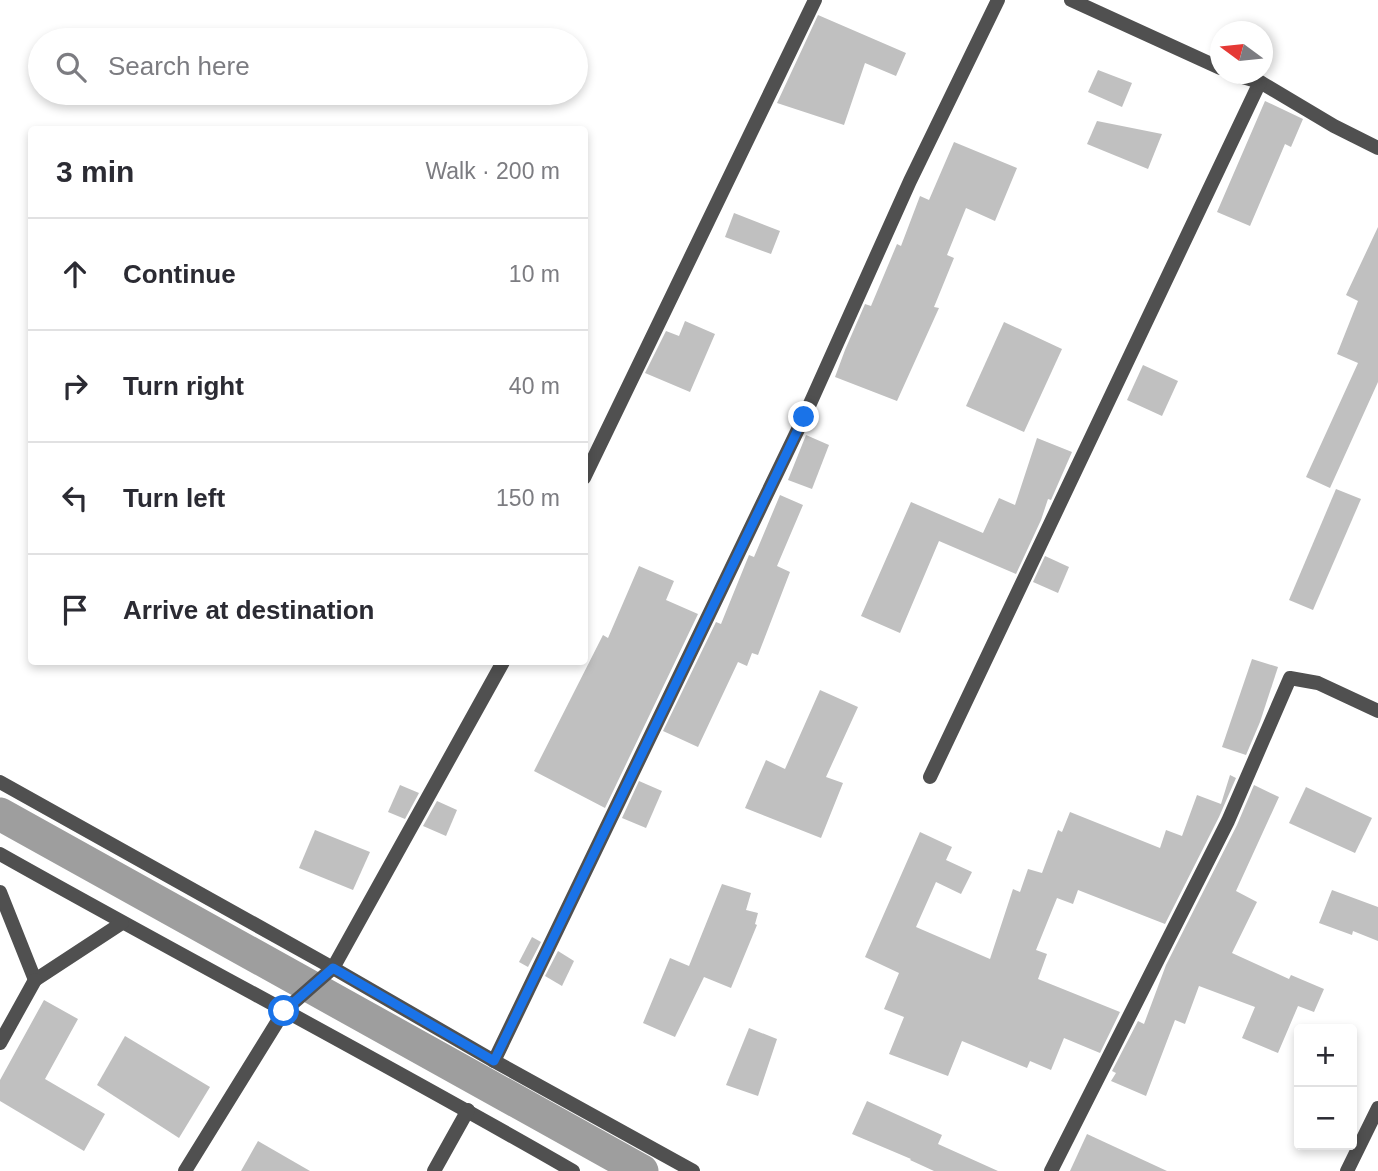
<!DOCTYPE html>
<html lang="en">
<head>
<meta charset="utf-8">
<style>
  :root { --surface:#fff; --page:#f2f2f3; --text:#2b2b33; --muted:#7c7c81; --line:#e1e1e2 }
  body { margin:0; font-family:Helvetica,sans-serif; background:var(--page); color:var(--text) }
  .controls { position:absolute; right:21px; bottom:21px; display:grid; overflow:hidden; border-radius:7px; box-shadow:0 4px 10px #0003 }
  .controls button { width:63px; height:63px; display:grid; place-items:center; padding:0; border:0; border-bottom:2px solid var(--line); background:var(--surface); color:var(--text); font:35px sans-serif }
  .compass { position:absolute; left:1210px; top:21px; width:63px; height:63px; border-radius:50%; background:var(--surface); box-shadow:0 4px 10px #0003; rotate:285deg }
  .stop { position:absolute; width:21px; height:21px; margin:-16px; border:5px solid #1a73e8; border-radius:50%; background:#fff }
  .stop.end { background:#1a73e8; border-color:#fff; box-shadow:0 2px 7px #0008 }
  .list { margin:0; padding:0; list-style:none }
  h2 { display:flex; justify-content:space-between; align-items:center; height:91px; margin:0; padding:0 28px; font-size:30px }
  h2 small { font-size:23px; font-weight:400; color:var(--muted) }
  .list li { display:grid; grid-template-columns:46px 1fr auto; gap:21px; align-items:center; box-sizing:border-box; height:112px; padding:0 28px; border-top:2px solid var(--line) }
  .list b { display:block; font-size:26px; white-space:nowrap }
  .list em { font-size:23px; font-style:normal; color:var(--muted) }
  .icon { flex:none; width:38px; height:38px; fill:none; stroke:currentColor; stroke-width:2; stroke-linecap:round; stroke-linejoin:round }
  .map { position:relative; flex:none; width:1378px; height:1171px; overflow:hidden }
  .search { position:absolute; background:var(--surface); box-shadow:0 4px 10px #0003; left:28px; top:28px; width:560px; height:77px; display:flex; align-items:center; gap:18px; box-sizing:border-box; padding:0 24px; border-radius:38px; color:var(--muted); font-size:26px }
  .panel { position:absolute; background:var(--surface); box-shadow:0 4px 10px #0003; left:28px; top:126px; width:560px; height:539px; border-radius:7px }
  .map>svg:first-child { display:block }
</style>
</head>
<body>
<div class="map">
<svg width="1378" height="1171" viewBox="0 0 1378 1171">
  <rect width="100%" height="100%" fill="#fff"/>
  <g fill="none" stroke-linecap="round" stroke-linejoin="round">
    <path stroke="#9e9e9e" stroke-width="33" d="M0,814L642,1171"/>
  </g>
  <g fill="#c0c0c0">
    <path d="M818,15L906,53L896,76L865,63L844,125L777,103Z"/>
    <path d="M1098,70L1132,83L1122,107L1088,92Z"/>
    <path d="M1265,101L1303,119L1291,147L1285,144L1250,226L1217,212Z"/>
    <path d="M1097,121L1162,134L1148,169L1087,144Z"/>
    <path d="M954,142L1017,168L995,221L966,208L947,255L954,258L934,307L939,308L897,401L835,377L845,350L865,304L871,306L897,244L901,246L920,196L929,200Z"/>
    <path d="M734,213L780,231L771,254L725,237Z"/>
    <path d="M1378,227V382L1330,488L1306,477L1358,363L1337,354L1358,301L1346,295Z"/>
    <path d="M685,321L715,334L690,392L645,373L666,331L679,336Z"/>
    <path d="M1004,322L1062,349L1024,432L966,406Z"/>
    <path d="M1143,365L1178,381L1162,416L1127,400Z"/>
    <path d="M806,435L829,445L812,489L788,480Z"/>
    <path d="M1037,438L1072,452L1051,500L1048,499L1041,520L1016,574L939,541L900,633L861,616L911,502L983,533L999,498L1015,505Z"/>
    <path d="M1336,489L1361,499L1313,610L1289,600Z"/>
    <path d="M780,495L803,505L777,566L790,572L758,655L752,653L747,666L738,662L698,747L663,731L716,622L721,624L749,555L754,557Z"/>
    <path d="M1045,556L1069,567L1058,593L1033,582Z"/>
    <path d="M639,566L674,581L666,600L698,614L605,808L534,771L603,635L608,638Z"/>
    <path d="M1252,659L1278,667L1260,722L1246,755L1222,747Z"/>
    <path d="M820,690L858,707L826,777L843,783L821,838L745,808L766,760L785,769Z"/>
    <path d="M1230,775L1236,778L1219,817L1165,924L1078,890L1073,904L1057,898L1036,950L1047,954L1038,979L1120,1012L1100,1053L1064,1038L1051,1070L1030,1061L1027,1068L962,1041L948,1076L889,1054L904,1017L884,1009L899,973L865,957L920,832L952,847L946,860L972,872L961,894L936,882L916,927L990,959L1013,889L1020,892L1028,869L1042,873L1058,830L1062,832L1070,812L1160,848L1166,830L1182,836L1197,795L1221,804Z"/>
    <path d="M639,781L662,791L646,828L622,818Z"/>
    <path d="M400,785L419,793L405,819L388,812Z"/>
    <path d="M1254,785L1279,797L1236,891L1257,902L1232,953L1289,979L1291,975L1324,989L1314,1012L1298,1006L1278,1053L1242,1038L1255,1007L1199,986L1185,1024L1175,1020L1146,1096L1111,1081L1116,1073L1112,1071L1138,1021L1144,1024L1166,965L1237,825Z"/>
    <path d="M1306,787L1372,818L1355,853L1289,823Z"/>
    <path d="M437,801L457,810L446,836L423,826Z"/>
    <path d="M315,830L370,852L353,890L299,868Z"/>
    <path d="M722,884L751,893L746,910L758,913L755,924L757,925L731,988L704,977L675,1037L643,1023L670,958L689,966Z"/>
    <path d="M1332,890L1378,907V941L1353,931L1352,935L1319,923Z"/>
    <path d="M532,937L541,942L528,967L519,962Z"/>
    <path d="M558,951L574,961L562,986L545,976Z"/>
    <path d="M44,1000L78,1019L45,1079L105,1114L84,1151L0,1101V1080Z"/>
    <path d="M749,1028L777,1039L758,1096L726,1085Z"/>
    <path d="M125,1036L210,1087L179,1138L97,1085Z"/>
    <path d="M867,1101L942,1135L938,1144L998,1171H934L910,1160L911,1159L852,1134Z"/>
    <path d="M1087,1134L1167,1171H1070Z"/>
    <path d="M258,1141L310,1171H241Z"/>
  </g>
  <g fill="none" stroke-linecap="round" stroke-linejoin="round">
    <g stroke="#505050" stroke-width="14">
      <path d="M1071,0L1220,68"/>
      <path d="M1232,74L1260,82L1334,126L1378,148"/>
      <path d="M584,478L815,0"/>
      <path d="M930,777L1260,82"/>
      <path d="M0,782L333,968L494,1061L693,1171"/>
      <path d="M0,854C190,961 384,1062 573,1171"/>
      <path d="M0,892L35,980L122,923"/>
      <path d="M0,1043L35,980"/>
      <path d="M494,1061L804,417L910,181L998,0"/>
      <path d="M185,1171L284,1011L333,968L503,662"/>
      <path d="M434,1171L468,1110"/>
      <path d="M1051,1171L1228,821L1290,678L1318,683L1378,711"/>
      <path d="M1347,1171L1378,1108"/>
    </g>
  </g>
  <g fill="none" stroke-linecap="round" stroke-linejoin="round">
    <path stroke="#1a73e8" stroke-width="9" d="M284,1011L333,968L494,1061L804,417"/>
  </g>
</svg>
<div class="controls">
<button>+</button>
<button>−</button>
</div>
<svg class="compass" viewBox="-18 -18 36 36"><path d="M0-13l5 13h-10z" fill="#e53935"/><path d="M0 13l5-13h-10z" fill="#7c7c81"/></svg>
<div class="stop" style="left:284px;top:1011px"></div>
<div class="stop end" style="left:804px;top:417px"></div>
<div class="search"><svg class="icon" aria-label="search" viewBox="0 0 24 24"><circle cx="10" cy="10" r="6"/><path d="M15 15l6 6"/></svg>Search here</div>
<section class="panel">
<h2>3 min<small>Walk · 200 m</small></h2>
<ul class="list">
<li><svg class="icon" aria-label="ahead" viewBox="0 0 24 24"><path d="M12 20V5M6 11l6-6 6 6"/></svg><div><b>Continue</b></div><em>10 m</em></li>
<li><svg class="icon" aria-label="right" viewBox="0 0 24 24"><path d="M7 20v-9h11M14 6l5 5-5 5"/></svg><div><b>Turn right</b></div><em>40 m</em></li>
<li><svg class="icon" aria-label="left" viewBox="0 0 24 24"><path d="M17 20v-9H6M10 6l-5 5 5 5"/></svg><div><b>Turn left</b></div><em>150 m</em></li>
<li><svg class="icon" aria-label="arrive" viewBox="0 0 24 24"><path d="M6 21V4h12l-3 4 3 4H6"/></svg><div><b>Arrive at destination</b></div></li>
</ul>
</section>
</div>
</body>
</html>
